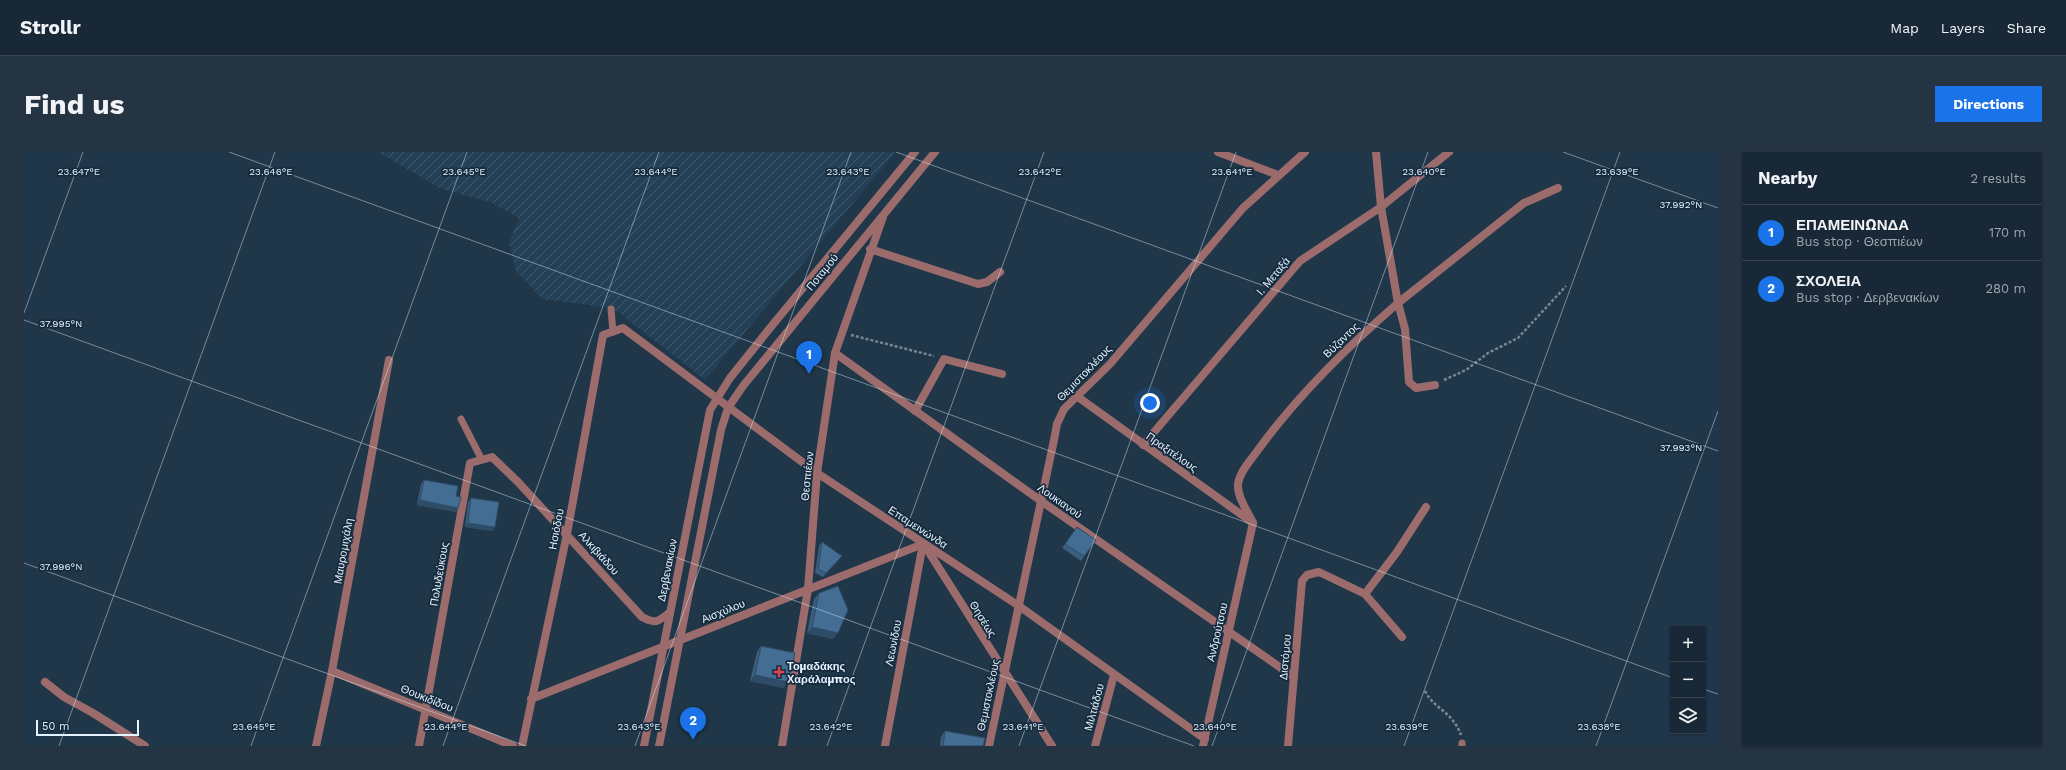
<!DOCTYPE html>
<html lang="en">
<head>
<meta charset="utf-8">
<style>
  :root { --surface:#182837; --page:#253442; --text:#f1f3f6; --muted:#9fa6ad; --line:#364452; --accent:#1a73e8 }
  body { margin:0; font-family:"Work Sans",sans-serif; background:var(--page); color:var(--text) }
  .controls { position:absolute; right:12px; bottom:12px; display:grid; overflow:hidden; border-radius:0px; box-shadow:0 1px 3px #0004 }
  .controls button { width:36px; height:36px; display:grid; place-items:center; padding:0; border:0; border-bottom:1px solid var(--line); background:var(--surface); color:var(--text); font:20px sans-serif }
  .scale { position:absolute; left:12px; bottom:10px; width:103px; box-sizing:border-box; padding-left:4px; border:2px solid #e5f2ff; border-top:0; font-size:11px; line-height:14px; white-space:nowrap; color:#e5f2ff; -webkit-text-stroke:3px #162c3e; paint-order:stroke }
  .you { position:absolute; left:1126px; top:251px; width:14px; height:14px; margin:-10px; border:3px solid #fff; border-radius:50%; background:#1a73e8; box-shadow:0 0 0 6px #1a73e833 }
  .badge { display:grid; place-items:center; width:26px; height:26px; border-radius:50%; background:var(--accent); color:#fff; font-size:13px; font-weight:700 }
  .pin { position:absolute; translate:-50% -33px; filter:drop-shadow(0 1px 2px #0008) }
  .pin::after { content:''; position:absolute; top:21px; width:14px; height:12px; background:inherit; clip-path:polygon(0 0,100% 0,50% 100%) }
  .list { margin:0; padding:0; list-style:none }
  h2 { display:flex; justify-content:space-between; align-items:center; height:52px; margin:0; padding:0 16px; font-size:17px }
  h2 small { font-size:13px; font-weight:400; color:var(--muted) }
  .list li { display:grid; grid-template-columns:26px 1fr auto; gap:12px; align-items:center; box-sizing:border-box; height:56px; padding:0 16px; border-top:1px solid var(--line) }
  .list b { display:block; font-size:15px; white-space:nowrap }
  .list p { margin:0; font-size:13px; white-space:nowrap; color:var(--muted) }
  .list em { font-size:13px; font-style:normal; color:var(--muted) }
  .icon { flex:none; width:22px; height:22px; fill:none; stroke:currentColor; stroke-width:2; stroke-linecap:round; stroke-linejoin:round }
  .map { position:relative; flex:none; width:1694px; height:594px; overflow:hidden; border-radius:0px }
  header { display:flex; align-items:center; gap:24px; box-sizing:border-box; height:56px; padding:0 20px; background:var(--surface); border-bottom:1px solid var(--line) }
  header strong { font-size:19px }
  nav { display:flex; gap:22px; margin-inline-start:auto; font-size:14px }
  .intro { display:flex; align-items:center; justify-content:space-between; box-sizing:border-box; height:96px; padding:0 24px }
  h1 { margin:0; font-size:28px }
  .button { padding:10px 18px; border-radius:0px; background:var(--accent); color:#fff; font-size:14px; font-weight:700 }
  main { display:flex; gap:24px; padding:0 24px }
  aside { flex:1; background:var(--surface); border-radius:0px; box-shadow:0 1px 3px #0004 }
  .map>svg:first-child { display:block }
</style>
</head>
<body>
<header>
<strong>Strollr</strong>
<nav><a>Map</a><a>Layers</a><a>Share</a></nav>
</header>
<div class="intro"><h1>Find us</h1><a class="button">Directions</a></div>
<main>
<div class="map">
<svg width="1694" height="594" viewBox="0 0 1694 594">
  <defs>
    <pattern id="industrial-furrows" width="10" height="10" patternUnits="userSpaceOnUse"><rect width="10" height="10" fill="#244057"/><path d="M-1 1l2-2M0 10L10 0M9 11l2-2" fill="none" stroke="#445c70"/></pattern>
  </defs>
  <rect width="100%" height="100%" fill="#203649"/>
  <path fill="url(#industrial-furrows)" d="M354,0H872L681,228L594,160L580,155L518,147L492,119L485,91L495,66L468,51L418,37Z"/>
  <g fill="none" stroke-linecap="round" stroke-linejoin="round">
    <g stroke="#768898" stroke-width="2.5" stroke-dasharray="3 2" stroke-linecap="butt">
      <path d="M827,183L910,204"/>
      <path d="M1420,228L1442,218L1464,201L1494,186L1542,134"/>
      <path d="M1401,539C1410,557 1428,559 1437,583"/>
    </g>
    <g stroke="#9b6c6b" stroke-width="7">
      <path d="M587,157L589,180"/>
      <path d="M437,267L458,308"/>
      <path d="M1438,594V591"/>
    </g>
    <g stroke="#9b6c6b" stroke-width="8">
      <path d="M1194,0L1254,23"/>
      <path d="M846,97L954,132L963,130L976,120"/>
      <path d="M811,201L1017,349L1270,525"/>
      <path d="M1411,233L1392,236L1385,230L1381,177L1374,151L1500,51L1534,36"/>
      <path d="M1054,245L1229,371"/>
      <path d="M891,259L920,207L978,222"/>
      <path d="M1119,293L1276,109L1357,55L1425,0"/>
      <path d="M1229,371C1224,360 1213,345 1214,332C1216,319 1227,308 1234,298C1274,243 1323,195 1374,151L1357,55L1352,0"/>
      <path d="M901,394L1028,594"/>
      <path d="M1341,442L1373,400L1402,355"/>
      <path d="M308,519L489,594"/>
      <path d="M21,530L40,545L69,561L121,594"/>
      <path d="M507,547L899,392"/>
      <path d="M292,594L308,519L365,208"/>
      <path d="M395,594L446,311L468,305L494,330L618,465C631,472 634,470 645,461"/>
      <path d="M498,594L543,382L579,183L599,176L793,321L995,454L1181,587"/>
      <path d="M758,594L784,437L793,321L811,201L859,65"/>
      <path d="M861,594L899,392"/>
      <path d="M965,594L1030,288L1033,272L1040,257L1086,212L1219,56L1281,0"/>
      <path d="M1071,594L1090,523"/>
      <path d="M1179,594L1229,371"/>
      <path d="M1264,594L1278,429L1283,423L1295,420L1341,442L1378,485"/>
    </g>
    <g stroke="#9b6c6b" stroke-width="8">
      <path d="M620,594L686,258L706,226L746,176L891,0"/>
      <path d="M635,594L697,278L704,256L719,234L911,0"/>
    </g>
  </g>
  <g fill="#3a5e7e">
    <path d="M400,328L432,344L434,356L432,360L393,353L397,332Z"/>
    <path d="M447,346L468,379L441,375L444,350Z"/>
    <path d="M1053,375L1072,388L1057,409L1038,396Z"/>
    <path d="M798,390L815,408L799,425L791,421L795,394Z"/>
    <path d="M795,441L809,487L783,481L790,447Z"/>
    <path d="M737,494L760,536L726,529L733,500Z"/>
    <path d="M921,579L959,594H916L917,585Z"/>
  </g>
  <g fill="#2f4c67">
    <path d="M396,348L434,356L432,360L393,353Z"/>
    <path d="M444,371L471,375L468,379L441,375Z"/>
    <path d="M818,404L815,408L799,425L802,421Z"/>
    <path d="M788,475L814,481L809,487L783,481Z"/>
    <path d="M731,523L764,530L760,536L726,529Z"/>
  </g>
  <g fill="#436d93" stroke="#2f4c67">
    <path d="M400,328L434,334L432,344L437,345L434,356L396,348Z"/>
    <path d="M447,346L475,350L471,375L444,371Z"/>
    <path d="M1053,375L1072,388L1060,404L1041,392Z"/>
    <path d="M798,390L818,404L802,421L794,417Z"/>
    <path d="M814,434L824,458L814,481L788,475L795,441Z"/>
    <path d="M737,494L771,501L764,530L731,523Z"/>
    <path d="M921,579L961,586L959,594H919Z"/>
  </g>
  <path fill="none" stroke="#e5f2ff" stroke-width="1" stroke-opacity="0.45" d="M205,0L1649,526M872,0L1694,299M1539,0L1694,56M0,161L59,0M0,168L1170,594M0,411L502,594M1679,537L1694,542M35,594L251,0M227,594L443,0M419,594L635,0M611,594L827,0M803,594L1020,0M995,594L1212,0M1188,594L1404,0M1380,594L1596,0M1572,594L1694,259"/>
  <path fill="#e0444e" stroke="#162c3e" stroke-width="1.5" d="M753 514h4v4h4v4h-4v4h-4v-4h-4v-4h4z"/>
  <g text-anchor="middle" stroke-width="3.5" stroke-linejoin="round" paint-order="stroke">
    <g font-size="11" fill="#e5f2ff" stroke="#162c3e">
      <text transform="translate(798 120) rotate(-51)" y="4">Ποταμού</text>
      <text transform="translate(1249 124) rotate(-50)" y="4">Ι. Μεταξά</text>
      <text transform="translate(1317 188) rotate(-44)" y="4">Βύζαντος</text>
      <text transform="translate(1060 221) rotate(-46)" y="4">Θεμιστοκλέους</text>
      <text transform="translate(1148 300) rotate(35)" y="4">Πραξιτέλους</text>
      <text transform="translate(783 324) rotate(-84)" y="4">Θεσπιέων</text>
      <text transform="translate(1036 349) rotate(35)" y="4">Λουκιανού</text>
      <text transform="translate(894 375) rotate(33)" y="4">Επαμεινώνδα</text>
      <text transform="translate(532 377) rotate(-79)" y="4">Ησιόδου</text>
      <text transform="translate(319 399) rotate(-80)" y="4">Μαυρομιχάλη</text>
      <text transform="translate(575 401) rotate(48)" y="4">Αλκιβιάδου</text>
      <text transform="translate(643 418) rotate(-79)" y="4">Δερβενακίων</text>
      <text transform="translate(415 422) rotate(-80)" y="4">Πολυδεύκους</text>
      <text transform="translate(699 459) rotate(-22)" y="4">Αισχύλου</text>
      <text transform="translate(959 467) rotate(58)" y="4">Θησέως</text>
      <text transform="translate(1193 480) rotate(-77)" y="4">Ανδρούτσου</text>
      <text transform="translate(869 491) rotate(-79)" y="4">Λεωνίδου</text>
      <text transform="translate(1261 505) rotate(-85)" y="4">Διστόμου</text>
      <text transform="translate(964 543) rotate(-78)" y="4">Θεμιστοκλέους</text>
      <text transform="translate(403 546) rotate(22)" y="4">Θουκιδίδου</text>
      <text transform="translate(1070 555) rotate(-75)" y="4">Μιλτιάδου</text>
    </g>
    <g font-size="11" font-weight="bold" fill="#e5f2ff" stroke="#162c3e" text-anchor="start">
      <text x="763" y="518">Τομαδάκης<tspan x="763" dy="13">Χαράλαμπος</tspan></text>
    </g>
  </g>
  <g font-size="10" text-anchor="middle" fill="#e5f2ff" stroke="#162c3e" stroke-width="3.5" stroke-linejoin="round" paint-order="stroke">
    <text x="55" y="23">23.647°E</text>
    <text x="440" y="23">23.645°E</text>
    <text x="1016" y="23">23.642°E</text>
    <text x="1400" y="23">23.640°E</text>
    <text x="247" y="23">23.646°E</text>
    <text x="632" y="23">23.644°E</text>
    <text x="824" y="23">23.643°E</text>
    <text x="1208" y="23">23.641°E</text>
    <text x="1593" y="23">23.639°E</text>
    <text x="1657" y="56">37.992°N</text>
    <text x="37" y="175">37.995°N</text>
    <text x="1657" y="299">37.993°N</text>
    <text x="37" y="418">37.996°N</text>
    <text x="230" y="578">23.645°E</text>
    <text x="422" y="578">23.644°E</text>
    <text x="615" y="578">23.643°E</text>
    <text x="807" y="578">23.642°E</text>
    <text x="999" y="578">23.641°E</text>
    <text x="1191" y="578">23.640°E</text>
    <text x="1383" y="578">23.639°E</text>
    <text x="1575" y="578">23.638°E</text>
  </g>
</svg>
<div class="controls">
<button>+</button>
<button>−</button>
<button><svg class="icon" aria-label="layers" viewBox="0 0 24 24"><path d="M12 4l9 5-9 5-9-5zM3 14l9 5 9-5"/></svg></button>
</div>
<div class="scale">50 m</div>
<div class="you"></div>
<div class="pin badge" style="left:785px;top:222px">1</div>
<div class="pin badge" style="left:669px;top:588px">2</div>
</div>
<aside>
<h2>Nearby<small>2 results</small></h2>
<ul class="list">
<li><span class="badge">1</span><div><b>ΕΠΑΜΕΙΝΩΝΔΑ</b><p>Bus stop · Θεσπιέων</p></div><em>170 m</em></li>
<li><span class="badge">2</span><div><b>ΣΧΟΛΕΙΑ</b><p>Bus stop · Δερβενακίων</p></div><em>280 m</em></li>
</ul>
</aside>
</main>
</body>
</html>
